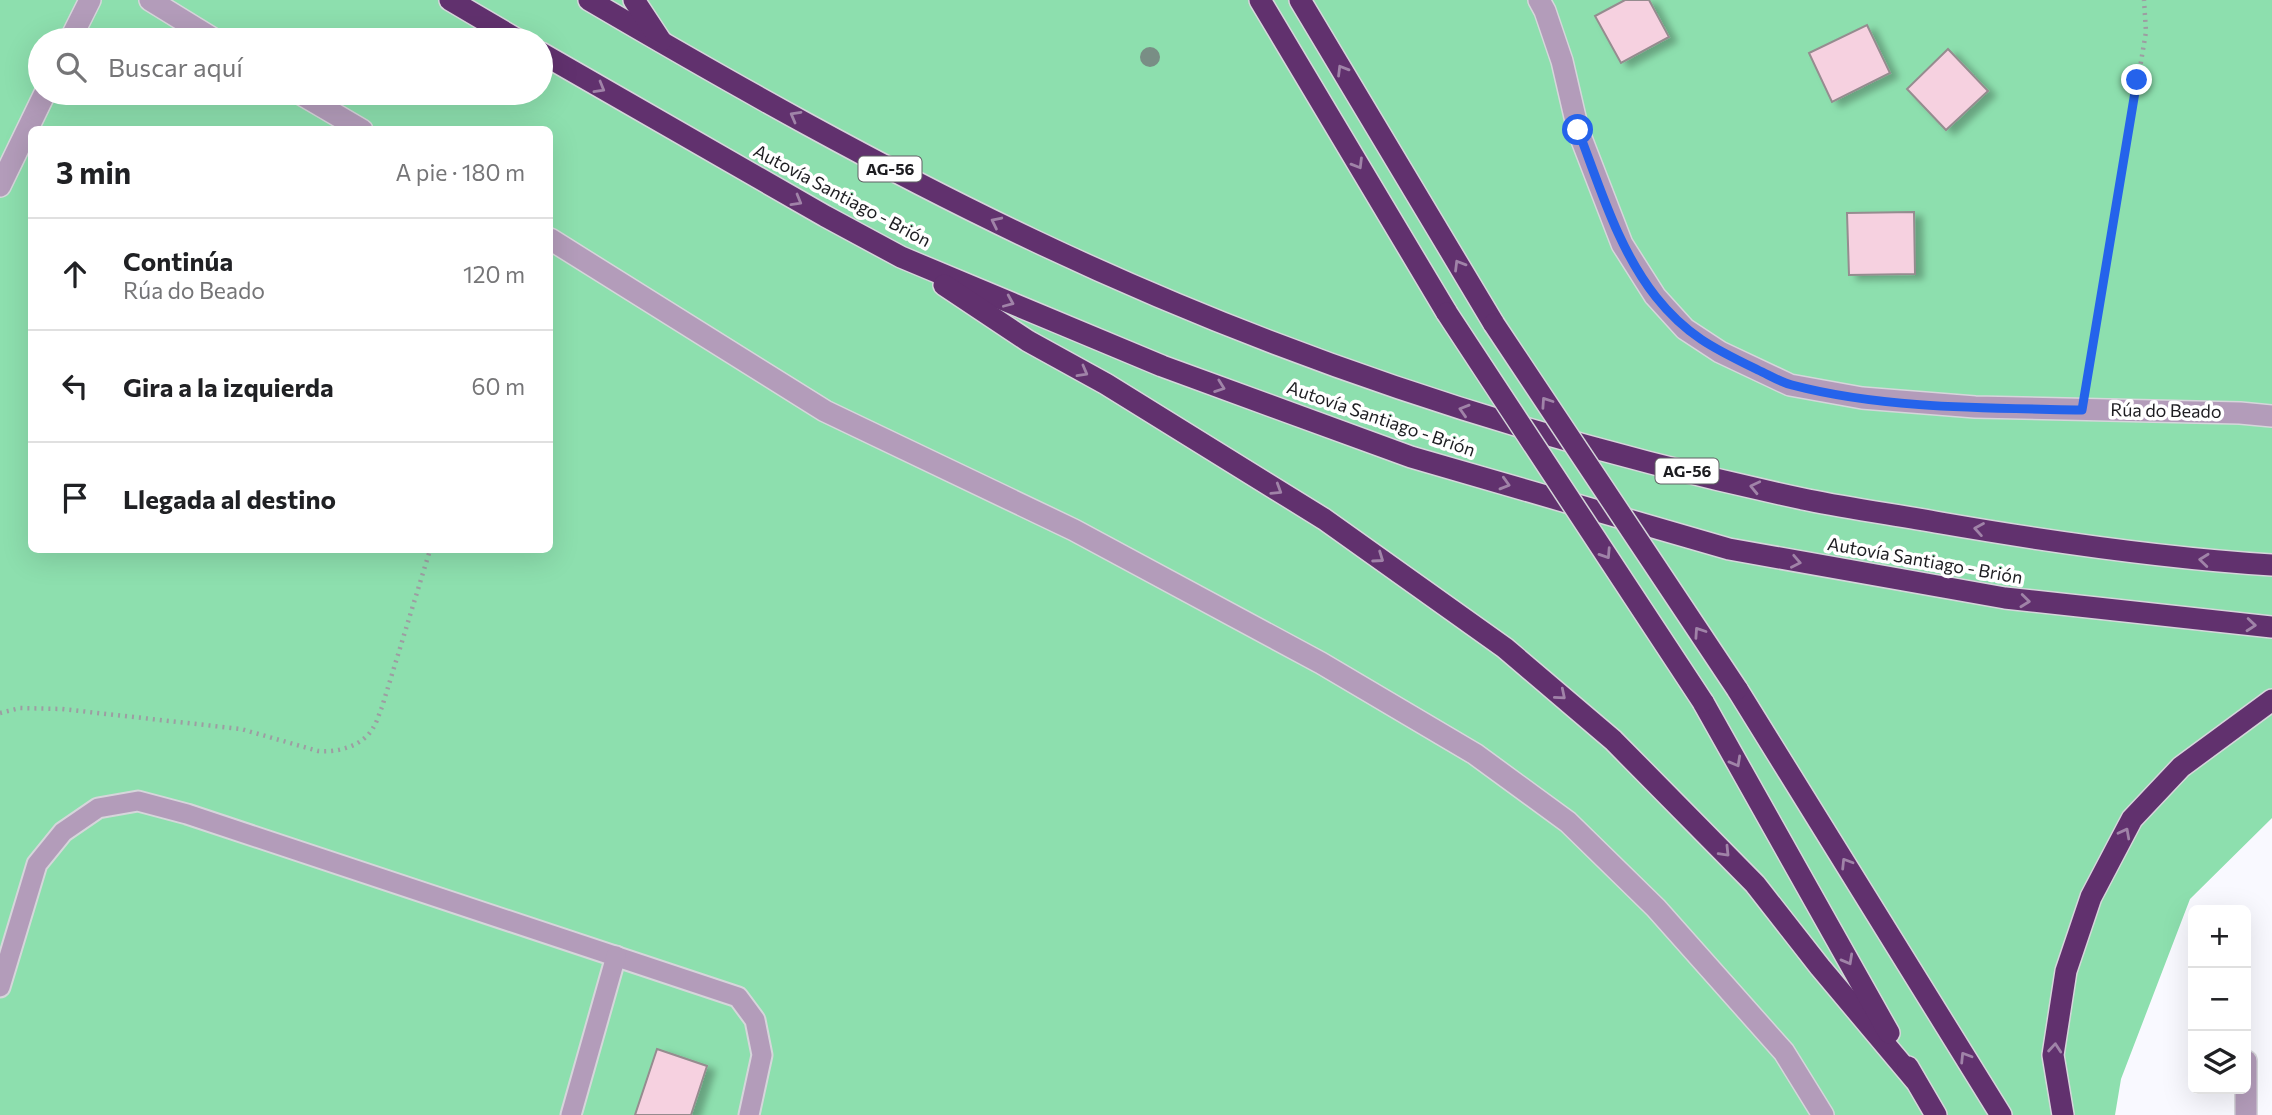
<!DOCTYPE html>
<html lang="es">
<head>
<meta charset="utf-8">
<style>
  :root { --surface:#fff; --page:#f6f6f6; --text:#202124; --muted:#757577; --line:#e0e0e0 }
  body { margin:0; font-family:Commissioner,sans-serif; background:var(--page); color:var(--text) }
  .controls { position:absolute; right:21px; bottom:21px; display:grid; overflow:hidden; border-radius:10px; box-shadow:0 7px 28px #0002 }
  .controls button { width:63px; height:63px; display:grid; place-items:center; padding:0; border:0; border-bottom:2px solid var(--line); background:var(--surface); color:var(--text); font:35px sans-serif }
  .stop { position:absolute; width:21px; height:21px; margin:-16px; border:5px solid #2563eb; border-radius:50%; background:#fff }
  .stop.end { background:#2563eb; border-color:#fff; box-shadow:0 2px 7px #0008 }
  .list { margin:0; padding:0; list-style:none }
  h2 { display:flex; justify-content:space-between; align-items:center; height:91px; margin:0; padding:0 28px; font-size:30px }
  h2 small { font-size:23px; font-weight:400; color:var(--muted) }
  .list li { display:grid; grid-template-columns:46px 1fr auto; gap:21px; align-items:center; box-sizing:border-box; height:112px; padding:0 28px; border-top:2px solid var(--line) }
  .list b { display:block; font-size:26px; white-space:nowrap }
  .list p { margin:0; font-size:23px; white-space:nowrap; color:var(--muted) }
  .list em { font-size:23px; font-style:normal; color:var(--muted) }
  .icon { flex:none; width:38px; height:38px; fill:none; stroke:currentColor; stroke-width:2; stroke-linecap:round; stroke-linejoin:round }
  .map { position:relative; flex:none; width:2272px; height:1115px; overflow:hidden }
  .search { position:absolute; background:var(--surface); box-shadow:0 7px 28px #0002; left:28px; top:28px; width:525px; height:77px; display:flex; align-items:center; gap:18px; box-sizing:border-box; padding:0 24px; border-radius:38px; color:var(--muted); font-size:26px }
  .panel { position:absolute; background:var(--surface); box-shadow:0 7px 28px #0002; left:28px; top:126px; width:525px; height:427px; border-radius:10px }
  .map>svg:first-child { display:block }
</style>
</head>
<body>
<div class="map">
<svg width="2272" height="1115" viewBox="0 0 2272 1115">
  <defs>
    <filter id="shadow"><feDropShadow dx="8" dy="4.5" stdDeviation="3.5" flood-color="#0004"/></filter>
  </defs>
  <rect width="100%" height="100%" fill="#f9f9ff"/>
  <path fill="#8ddfae" fill-rule="evenodd" d="M0,0H2272V818L2190,899L2121,1079L2115,1115H0ZM40,40H541V93H40ZM32,130H550V550H32Z"/>
  <g fill="#f6d1e0" stroke="#958c8f" stroke-width="2" filter="url(#shadow)">
    <path d="M1625,0H1649L1669,37L1621,63L1595,16Z"/>
    <path d="M1867,25L1890,73L1832,102L1809,53Z"/>
    <path d="M1948,49L1988,91L1946,130L1907,89Z"/>
    <path d="M1914,212L1915,274L1849,275L1847,213Z"/>
    <path d="M657,1049L707,1066L691,1115H635Z"/>
  </g>
  <g fill="none" stroke-linecap="round" stroke-linejoin="round">
    <defs>
      <g id="lane">
        <path d="M0,987L37,864L63,832L98,808L138,801L187,814L738,997L755,1020L762,1055L749,1115"/>
        <path d="M571,1115L616,956"/>
      </g>
      <g id="street">
        <path d="M150,0L215,40"/>
        <path d="M1539,0L1545,11L1562,61L1578,130L1622,244L1655,296L1685,329L1720,352L1790,385L1862,398L1975,407L2240,413L2272,416"/>
        <path d="M70,40L90,0"/>
        <path d="M299,93L362,130"/>
        <path d="M0,186L45,93"/>
        <path d="M550,239L825,411L1074,530L1321,663L1475,754L1568,822L1656,908L1784,1052L1823,1115"/>
        <path d="M2246,1115V1061"/>
      </g>
      <g id="highway">
        <path d="M450,0L518,40"/>
        <path d="M589,0C734,85 881,168 1033,240C1279,357 1541,443 1808,500C1852,509 1897,515 1941,523C2051,542 2161,558 2272,565"/>
        <path d="M634,0L661,41"/>
        <path d="M1260,0L1447,313"/>
        <path d="M1300,0L1494,324"/>
        <path d="M541,53L825,216L901,257L1162,366L1411,457L1729,549L2005,598L2272,627"/>
        <path d="M944,285L1028,341L1106,384L1324,519L1505,648L1613,740L1755,884L1820,967L1915,1080"/>
        <path d="M1737,689L2001,1115"/>
        <path d="M1703,702L1889,1033"/>
        <path d="M1908,1067L1936,1115"/>
        <path d="M2063,1115L2053,1055L2066,971L2091,897L2132,819L2181,767L2272,700"/>
      </g>
    </defs>
    <use href="#lane" stroke="#d6d6db" stroke-width="23"/>
    <use href="#street" stroke="#d6d6db" stroke-width="24"/>
    <use href="#highway" stroke="#d6d6db" stroke-width="24"/>
    <g stroke="#9d9da2" stroke-width="4.5" stroke-dasharray="2 5" stroke-linecap="butt">
      <path d="M2087,381L2146,32L2144,0"/>
      <path d="M0,713L20,708L62,709L241,729L318,751C337,753 363,746 373,728C377,722 379,714 382,707L430,550"/>
    </g>
    <use href="#lane" stroke="#b39cba" stroke-width="19"/>
    <use href="#street" stroke="#b39cba" stroke-width="21"/>
    <use href="#highway" stroke="#61316e" stroke-width="21"/>
    <defs>
      <g id="highway-bridge">
        <path d="M1447,313L1703,702"/>
        <path d="M1494,324L1737,689"/>
      </g>
    </defs>
    <use href="#highway-bridge" stroke="#d6d6db" stroke-width="24" stroke-linecap="butt"/>
    <use href="#highway-bridge" stroke="#61316e" stroke-width="21"/>
  </g>
  <circle fill="#798e85" cx="1150" cy="57" r="10"/>
  <defs><path id="oneway-chevron" d="M-2-3.5L2.5 0L-2 3.5" fill="none" stroke-width="1.6" stroke-linecap="round" stroke-linejoin="round" transform="scale(1.75)"/></defs>
  <g stroke="#a083a8">
    <use href="#oneway-chevron" transform="translate(1342 70) rotate(-121)"/>
    <use href="#oneway-chevron" transform="translate(600 88) rotate(30)"/>
    <use href="#oneway-chevron" transform="translate(795 116) rotate(-151)"/>
    <use href="#oneway-chevron" transform="translate(1358 164) rotate(59)"/>
    <use href="#oneway-chevron" transform="translate(797 201) rotate(30)"/>
    <use href="#oneway-chevron" transform="translate(996 222) rotate(-154)"/>
    <use href="#oneway-chevron" transform="translate(1459 265) rotate(-121)"/>
    <use href="#oneway-chevron" transform="translate(1009 302) rotate(23)"/>
    <use href="#oneway-chevron" transform="translate(1083 372) rotate(29)"/>
    <use href="#oneway-chevron" transform="translate(1220 387) rotate(20)"/>
    <use href="#oneway-chevron" transform="translate(1546 402) rotate(-124)"/>
    <use href="#oneway-chevron" transform="translate(1464 410) rotate(-163)"/>
    <use href="#oneway-chevron" transform="translate(1505 484) rotate(16)"/>
    <use href="#oneway-chevron" transform="translate(1755 487) rotate(-167)"/>
    <use href="#oneway-chevron" transform="translate(1277 490) rotate(32)"/>
    <use href="#oneway-chevron" transform="translate(1979 529) rotate(-170)"/>
    <use href="#oneway-chevron" transform="translate(1606 554) rotate(57)"/>
    <use href="#oneway-chevron" transform="translate(1379 558) rotate(35)"/>
    <use href="#oneway-chevron" transform="translate(2204 560) rotate(-174)"/>
    <use href="#oneway-chevron" transform="translate(1796 562) rotate(11)"/>
    <use href="#oneway-chevron" transform="translate(2025 601) rotate(6)"/>
    <use href="#oneway-chevron" transform="translate(2251 625) rotate(5)"/>
    <use href="#oneway-chevron" transform="translate(1699 632) rotate(-124)"/>
    <use href="#oneway-chevron" transform="translate(1561 695) rotate(40)"/>
    <use href="#oneway-chevron" transform="translate(1736 762) rotate(61)"/>
    <use href="#oneway-chevron" transform="translate(2125 833) rotate(-62)"/>
    <use href="#oneway-chevron" transform="translate(1725 852) rotate(46)"/>
    <use href="#oneway-chevron" transform="translate(1846 863) rotate(-122)"/>
    <use href="#oneway-chevron" transform="translate(1848 960) rotate(61)"/>
    <use href="#oneway-chevron" transform="translate(2055 1048) rotate(-85)"/>
    <use href="#oneway-chevron" transform="translate(1965 1057) rotate(-122)"/>
  </g>
  <g fill="none" stroke-linecap="round" stroke-linejoin="round">
    <path stroke="#2563eb" stroke-width="9" d="M1578,130C1600,187 1618,249 1656,297C1687,336 1715,349 1758,370C1769,375 1780,382 1792,385C1883,409 1988,408 2082,410L2137,80"/>
  </g>
  <g text-anchor="middle" stroke-width="7" stroke-linejoin="round" paint-order="stroke">
    <g fill="#fff" stroke="#616164" stroke-width="2">
      <rect x="858.5" y="156.5" width="63" height="25" rx="5"/>
      <rect x="1655.5" y="458.5" width="63" height="25" rx="5"/>
    </g>
    <g font-size="16" font-weight="bold" fill="#1d1d21">
      <text x="890" y="175">AG-56</text>
      <text x="1687" y="477">AG-56</text>
    </g>
    <g font-size="18" fill="#1d1d21" stroke="#fff">
      <text transform="translate(842 196) rotate(28)" y="6">Autovía Santiago - Brión</text>
      <text transform="translate(2166 411) rotate(1)" y="6">Rúa do Beado</text>
      <text transform="translate(1381 419) rotate(19)" y="6">Autovía Santiago - Brión</text>
      <text transform="translate(1925 561) rotate(10)" y="6">Autovía Santiago - Brión</text>
    </g>
  </g>
</svg>
<div class="controls">
<button>+</button>
<button>−</button>
<button><svg class="icon" aria-label="layers" viewBox="0 0 24 24"><path d="M12 4l9 5-9 5-9-5zM3 14l9 5 9-5"/></svg></button>
</div>
<div class="stop" style="left:1578px;top:130px"></div>
<div class="stop end" style="left:2137px;top:80px"></div>
<div class="search"><svg class="icon" aria-label="search" viewBox="0 0 24 24"><circle cx="10" cy="10" r="6"/><path d="M15 15l6 6"/></svg>Buscar aquí</div>
<section class="panel">
<h2>3 min<small>A pie · 180 m</small></h2>
<ul class="list">
<li><svg class="icon" aria-label="ahead" viewBox="0 0 24 24"><path d="M12 20V5M6 11l6-6 6 6"/></svg><div><b>Continúa</b><p>Rúa do Beado</p></div><em>120 m</em></li>
<li><svg class="icon" aria-label="left" viewBox="0 0 24 24"><path d="M17 20v-9H6M10 6l-5 5 5 5"/></svg><div><b>Gira a la izquierda</b></div><em>60 m</em></li>
<li><svg class="icon" aria-label="arrive" viewBox="0 0 24 24"><path d="M6 21V4h12l-3 4 3 4H6"/></svg><div><b>Llegada al destino</b></div></li>
</ul>
</section>
</div>
</body>
</html>
